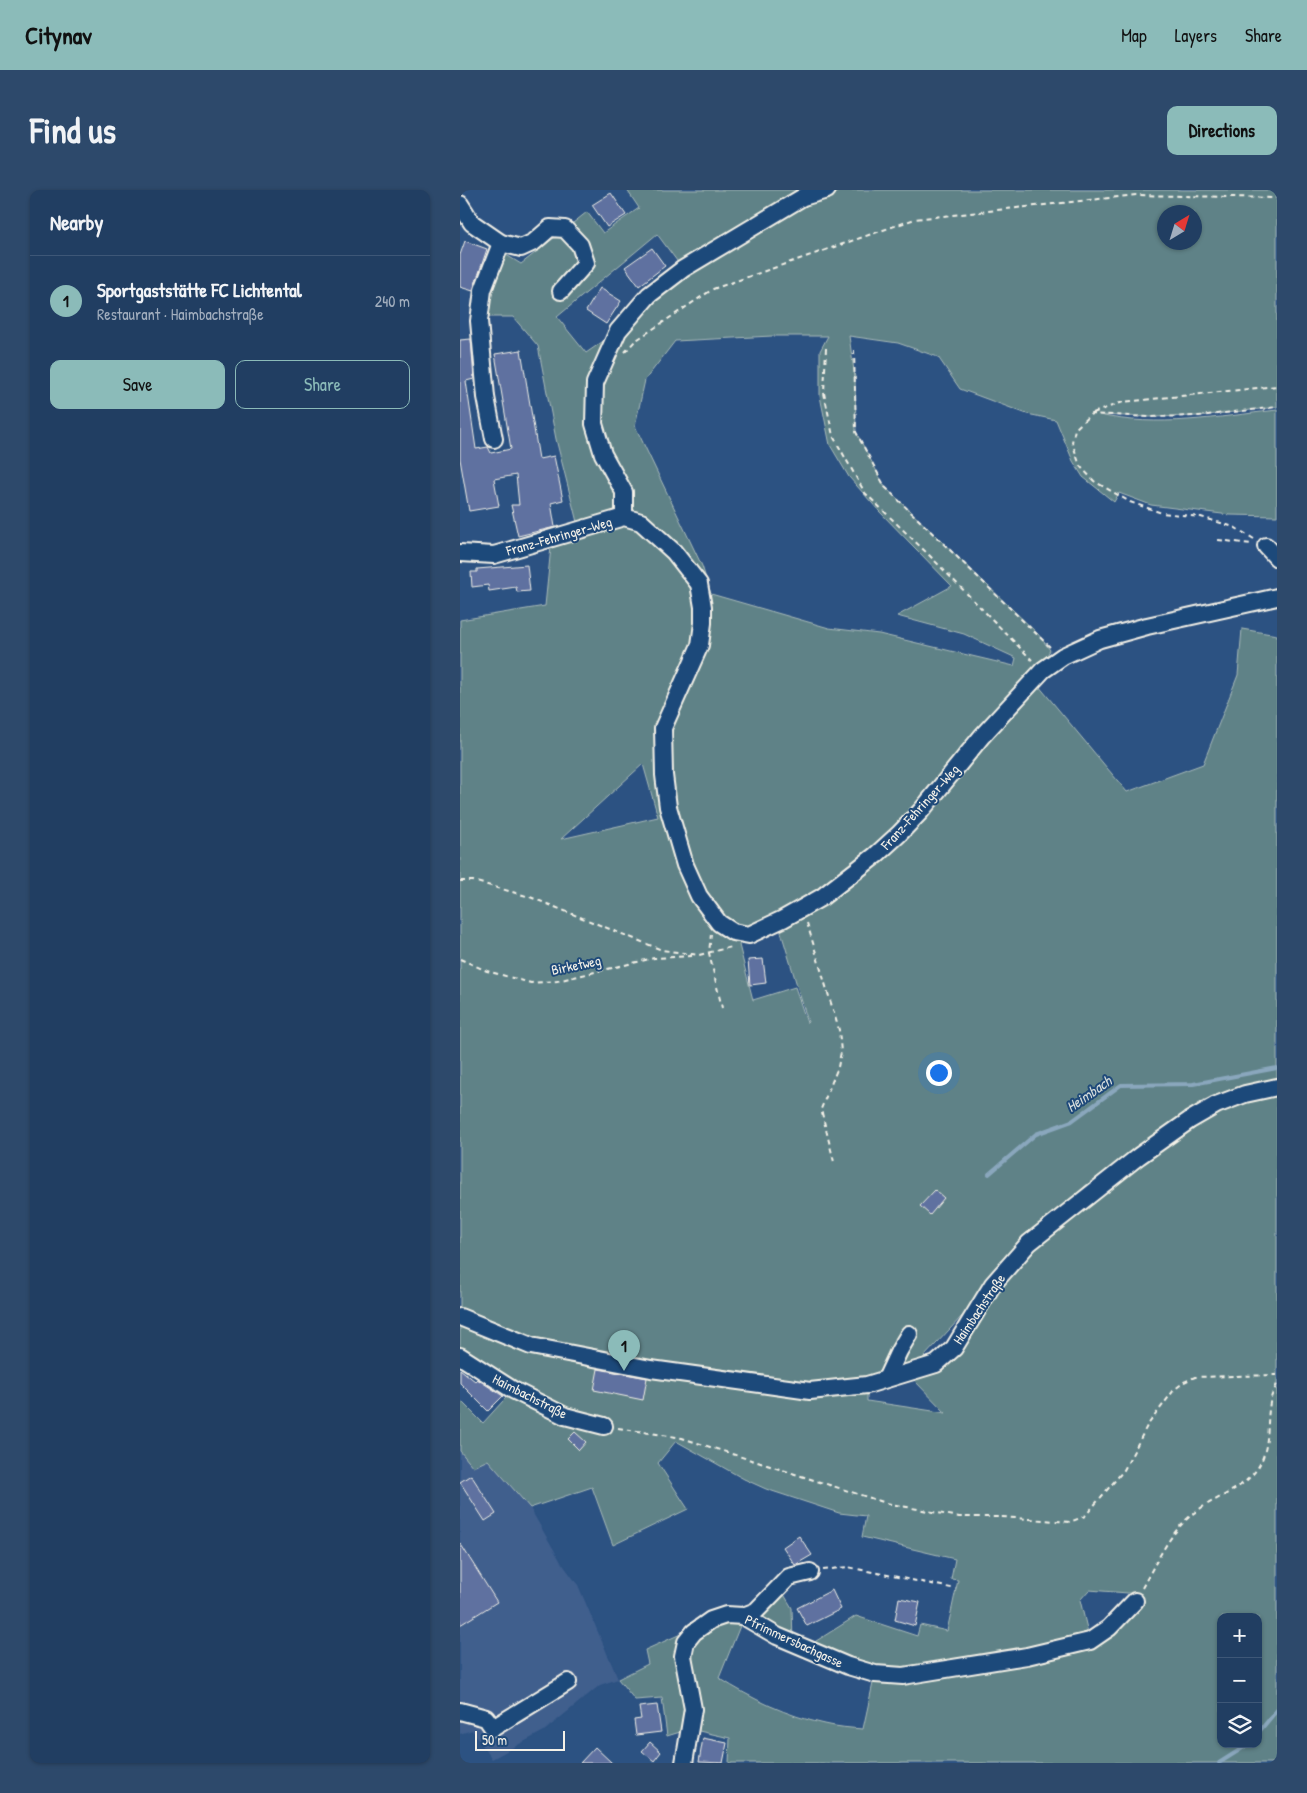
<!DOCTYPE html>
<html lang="en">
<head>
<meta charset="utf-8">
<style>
  :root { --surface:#213e62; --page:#2d496b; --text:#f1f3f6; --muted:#a2aebe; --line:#3e5777; --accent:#8bbbb9 }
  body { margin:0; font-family:"Patrick Hand",sans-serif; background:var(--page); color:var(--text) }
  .controls { position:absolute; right:15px; bottom:15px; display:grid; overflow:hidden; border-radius:10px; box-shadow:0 1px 4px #0004 }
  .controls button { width:45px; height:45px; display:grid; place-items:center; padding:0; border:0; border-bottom:1px solid var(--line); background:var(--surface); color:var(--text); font:25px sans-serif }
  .compass { position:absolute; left:697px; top:15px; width:45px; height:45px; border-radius:50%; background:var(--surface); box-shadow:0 1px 4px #0004; rotate:38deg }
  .scale { position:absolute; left:15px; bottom:12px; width:90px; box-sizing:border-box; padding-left:5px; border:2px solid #f4f1e8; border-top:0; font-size:14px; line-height:18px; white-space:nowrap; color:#f4f1e8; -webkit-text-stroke:4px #1f4a7a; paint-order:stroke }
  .you { position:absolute; left:478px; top:882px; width:18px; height:18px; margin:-12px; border:4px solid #fff; border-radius:50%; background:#1a73e8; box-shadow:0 0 0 8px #1a73e833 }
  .badge { display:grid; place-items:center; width:32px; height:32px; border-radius:50%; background:var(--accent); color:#111; font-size:16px; font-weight:700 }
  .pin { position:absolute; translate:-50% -41px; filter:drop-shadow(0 1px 2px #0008) }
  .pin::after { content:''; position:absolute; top:26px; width:18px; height:15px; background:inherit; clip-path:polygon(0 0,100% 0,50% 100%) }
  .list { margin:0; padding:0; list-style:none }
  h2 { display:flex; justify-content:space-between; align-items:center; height:65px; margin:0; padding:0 20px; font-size:21px }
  h2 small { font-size:16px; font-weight:400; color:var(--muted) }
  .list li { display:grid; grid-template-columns:32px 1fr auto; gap:15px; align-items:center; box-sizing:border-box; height:90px; padding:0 20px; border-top:1px solid var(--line) }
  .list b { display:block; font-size:19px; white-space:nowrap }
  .list p { margin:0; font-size:16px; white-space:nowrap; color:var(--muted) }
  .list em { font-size:16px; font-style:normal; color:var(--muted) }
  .actions { display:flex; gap:10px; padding:15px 20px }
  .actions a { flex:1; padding:11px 0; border:1px solid var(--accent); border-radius:10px; text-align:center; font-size:18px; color:var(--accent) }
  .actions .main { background:var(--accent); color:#111 }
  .icon { flex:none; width:28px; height:28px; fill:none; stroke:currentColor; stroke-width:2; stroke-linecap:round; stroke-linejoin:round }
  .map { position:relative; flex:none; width:817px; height:1573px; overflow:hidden; border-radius:10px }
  header { display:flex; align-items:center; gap:30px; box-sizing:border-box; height:70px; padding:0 25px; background:var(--accent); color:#111 }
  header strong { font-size:24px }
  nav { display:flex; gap:28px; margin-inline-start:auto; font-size:18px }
  .intro { display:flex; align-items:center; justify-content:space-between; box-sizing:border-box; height:120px; padding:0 30px }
  h1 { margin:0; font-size:35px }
  .button { padding:12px 22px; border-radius:10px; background:var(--accent); color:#111; font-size:18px; font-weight:700 }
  main { display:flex; gap:30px; padding:0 30px }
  aside { flex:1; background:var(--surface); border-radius:10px; box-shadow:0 1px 4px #0004 }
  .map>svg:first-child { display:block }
</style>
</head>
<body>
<header>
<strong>Citynav</strong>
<nav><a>Map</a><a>Layers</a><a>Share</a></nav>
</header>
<div class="intro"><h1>Find us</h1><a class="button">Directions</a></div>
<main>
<aside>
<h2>Nearby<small></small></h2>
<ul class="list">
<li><span class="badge">1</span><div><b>Sportgaststätte FC Lichtental</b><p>Restaurant · Haimbachstraße</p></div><em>240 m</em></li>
</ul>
<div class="actions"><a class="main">Save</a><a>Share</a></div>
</aside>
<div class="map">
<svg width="817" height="1573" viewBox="0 0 817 1573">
  <rect width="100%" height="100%" fill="#2c5282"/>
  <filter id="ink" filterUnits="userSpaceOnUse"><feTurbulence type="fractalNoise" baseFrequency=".02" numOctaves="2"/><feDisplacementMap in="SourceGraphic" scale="10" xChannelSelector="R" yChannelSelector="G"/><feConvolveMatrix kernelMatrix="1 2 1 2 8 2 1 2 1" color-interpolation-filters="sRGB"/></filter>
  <g filter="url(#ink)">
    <path fill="#3f5e8d" d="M0,1261L13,1277L28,1270L70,1318L101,1372L118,1395L158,1489L140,1495L84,1541L32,1569L12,1540L0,1544Z"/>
    <path fill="#5e8287" stroke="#a9bab8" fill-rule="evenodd" d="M167,0H817V217L739,226L690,227L639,225C698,238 758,227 817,220V326L770,325L691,315L659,303L654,312L623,287L613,271L596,230L567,224L500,199L478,167L438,153L389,146L395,188L396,242L425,297L578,444L590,460L584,471L427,662L557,512L578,495L667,602L743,574L778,485L782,439L817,445V889L744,910L625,996L560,1057L516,1111L450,1182L407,1195V1211L486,1223L453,1189L484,1176L540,1088L574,1052L751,921L817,898V1573H269L270,1548L230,1539L207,1546L202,1508L175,1510L158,1489L188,1474L185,1460L223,1443L283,1426L316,1391L332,1418L333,1453L284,1426L259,1488C292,1509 327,1526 365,1534C377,1537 390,1538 403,1539L415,1484L345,1458L396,1426L457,1446L460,1435L487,1441L498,1390L491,1389L495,1369L402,1347L406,1326L379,1323L306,1299L284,1289L216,1251L198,1273L228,1319L153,1355L132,1297L70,1318L28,1270L13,1277L0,1261V1210L23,1233L53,1200L0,1160V430L85,416L91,357L119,340L96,249L78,156L53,127H26L43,63L61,74L127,22L143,43L179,18ZM704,22H734V52H704ZM197,44L223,79L158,141L126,163L97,127ZM312,146H368L360,161V206L370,255L389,287L419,321L492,396L437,426L504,444L556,468L554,476L419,444L369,438L251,404L242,376L175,236L185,190L215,151ZM183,574L198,627L101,649ZM318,732L348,832L347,833L335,797L293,810L279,755ZM629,1400L681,1404L682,1413L630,1451L620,1410ZM761,1427H798V1554H761Z"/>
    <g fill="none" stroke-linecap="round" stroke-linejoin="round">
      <g stroke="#8aa7bd" stroke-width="4">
        <path d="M529,984L576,944L612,931L661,895L733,894L817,878"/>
        <path d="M798,1543L817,1520"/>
        <path d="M759,1573L789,1554"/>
      </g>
    </g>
    <g fill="#5f71a0" stroke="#f4f1e8">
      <path d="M151,3L166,25L147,37L132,15Z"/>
      <path d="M5,51L27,59L13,101L0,97V65Z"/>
      <path d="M192,58L205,76L179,96L165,77Z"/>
      <path d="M140,98L161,111L146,134L126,121Z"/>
      <path d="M11,149L14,189L6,191L16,259L28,257L31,263L51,259L35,164L61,160L79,269L94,266L103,310L91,313L95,337L58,346L51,315H59L56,285L34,289L39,316L9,321L0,269V150Z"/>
      <path d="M67,375L70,401L57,402L56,397L29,401L28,395L12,397L11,382H17V379Z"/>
      <path d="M303,769L306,793L290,795L288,770Z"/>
      <path d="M475,1000L484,1008L470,1025L460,1016Z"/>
      <path d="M0,1179L15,1191L17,1189L43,1206L28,1221L0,1193Z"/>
      <path d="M138,1179L187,1188L183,1210L134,1200Z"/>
      <path d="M115,1242L126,1252L119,1260L108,1249Z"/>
      <path d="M11,1285L36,1324L25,1331L0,1292Z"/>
      <path d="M339,1346L352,1365L335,1375L323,1357Z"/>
      <path d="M0,1353L37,1412L0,1435Z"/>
      <path d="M372,1400L381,1419L347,1436L337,1418Z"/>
      <path d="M439,1408L460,1412L455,1436L435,1430Z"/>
      <path d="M197,1515L201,1542L176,1545L174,1530L181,1529L179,1517Z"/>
      <path d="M243,1548L267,1553L263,1573L239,1572Z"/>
      <path d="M190,1552L201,1562L194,1571L182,1561Z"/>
      <path d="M135,1557L152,1573H120Z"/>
    </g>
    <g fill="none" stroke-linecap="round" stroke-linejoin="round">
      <defs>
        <g id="minor">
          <path d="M0,14L12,33L41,53L61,58L74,52L90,38L105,39L120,55L126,73L101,101"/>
          <path d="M34,249L26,207L19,131L23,100L41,53"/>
          <path d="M164,327V302L143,264L134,234L135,193L158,141L189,105L223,79L343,7L367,0"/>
          <path d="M806,356L817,368"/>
          <path d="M0,363L34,365L164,327L181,332L214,362L239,394L243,417V433L240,455L203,538L204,585L208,617L225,675L239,706L259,733L273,742L289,745L323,729L362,707L416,665L439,644L461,621L522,546L583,480L603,466L640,449L687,436L817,407"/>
          <path d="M0,1127L71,1156L191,1179L350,1201L407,1195L476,1174L494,1158L533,1094L569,1053L679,966L730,930L756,915L785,904L817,897"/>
          <path d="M0,1166L53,1200L105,1226L144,1236"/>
          <path d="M426,1189L439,1161L449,1144"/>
          <path d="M283,1426L296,1421L329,1387L350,1382"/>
          <path d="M0,1521L26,1528L33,1538L108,1492"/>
          <path d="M224,1573L233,1519L223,1466L226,1452L234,1442L251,1430L266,1425L283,1426L317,1446L388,1476L415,1484L443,1486L567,1466L630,1451L649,1438L675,1411"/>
        </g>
      </defs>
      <use href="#minor" stroke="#f4f1e8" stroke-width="20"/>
      <g stroke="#f4f1e8" stroke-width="2" stroke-dasharray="5 4" stroke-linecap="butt">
        <path d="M366,158L364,203L373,246L405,303L469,365L572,470"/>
        <path d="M394,160L396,242L425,297L590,457"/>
        <path d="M165,162L175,151L253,99L455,29L676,5L817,8"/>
        <path d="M633,223L663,212L817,196"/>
        <path d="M794,349L774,337L741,327L702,323L670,312L634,291L620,276L612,252L615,239L631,224L690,227L739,226L817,217"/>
        <path d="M758,350L792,354"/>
        <path d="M0,691H13L70,707L202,760L239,765L271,757"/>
        <path d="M347,733L379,840L381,862L378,877L361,919L374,972"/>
        <path d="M251,744L249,763L262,818"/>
        <path d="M0,769L27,781L71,793L97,791L194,768L234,766"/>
        <path d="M158,1238L222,1248L426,1313L499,1327H542L610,1332L625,1326L664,1280L687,1236L714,1200L724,1192L735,1187L817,1185"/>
        <path d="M363,1380L388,1377L496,1399"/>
        <path d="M682,1398C696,1373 711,1340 734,1323C755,1307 781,1301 797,1279C812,1256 805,1233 811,1208C812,1204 815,1199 817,1194"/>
      </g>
      <use href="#minor" stroke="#1f4a7a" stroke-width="16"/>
    </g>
  </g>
  <g text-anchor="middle" stroke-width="4" stroke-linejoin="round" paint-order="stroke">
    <g font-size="14" fill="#f4f1e8" stroke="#1f4a7a">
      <text transform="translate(99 346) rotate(-16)" y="5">Franz-Fehringer-Weg</text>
      <text transform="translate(460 617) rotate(-48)" y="5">Franz-Fehringer-Weg</text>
      <text transform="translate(116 775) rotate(-12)" y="5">Birketweg</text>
      <text transform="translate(519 1119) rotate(-56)" y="5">Haimbachstraße</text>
      <text transform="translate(70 1206) rotate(27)" y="5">Haimbachstraße</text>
      <text transform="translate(334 1451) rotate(25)" y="5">Pfrimmersbachgasse</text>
    </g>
    <g font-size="15" font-style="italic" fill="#d9dfdd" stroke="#1f4a7a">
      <text transform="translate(629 904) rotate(-35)" y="5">Heimbach</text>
    </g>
  </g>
</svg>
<div class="controls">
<button>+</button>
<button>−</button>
<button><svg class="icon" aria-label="layers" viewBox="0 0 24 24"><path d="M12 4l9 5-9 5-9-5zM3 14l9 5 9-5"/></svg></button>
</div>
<svg class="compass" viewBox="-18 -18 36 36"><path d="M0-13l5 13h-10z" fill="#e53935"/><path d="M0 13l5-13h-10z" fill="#a2aebe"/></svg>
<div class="scale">50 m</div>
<div class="you"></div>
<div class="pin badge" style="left:164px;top:1181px">1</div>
</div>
</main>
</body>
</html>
